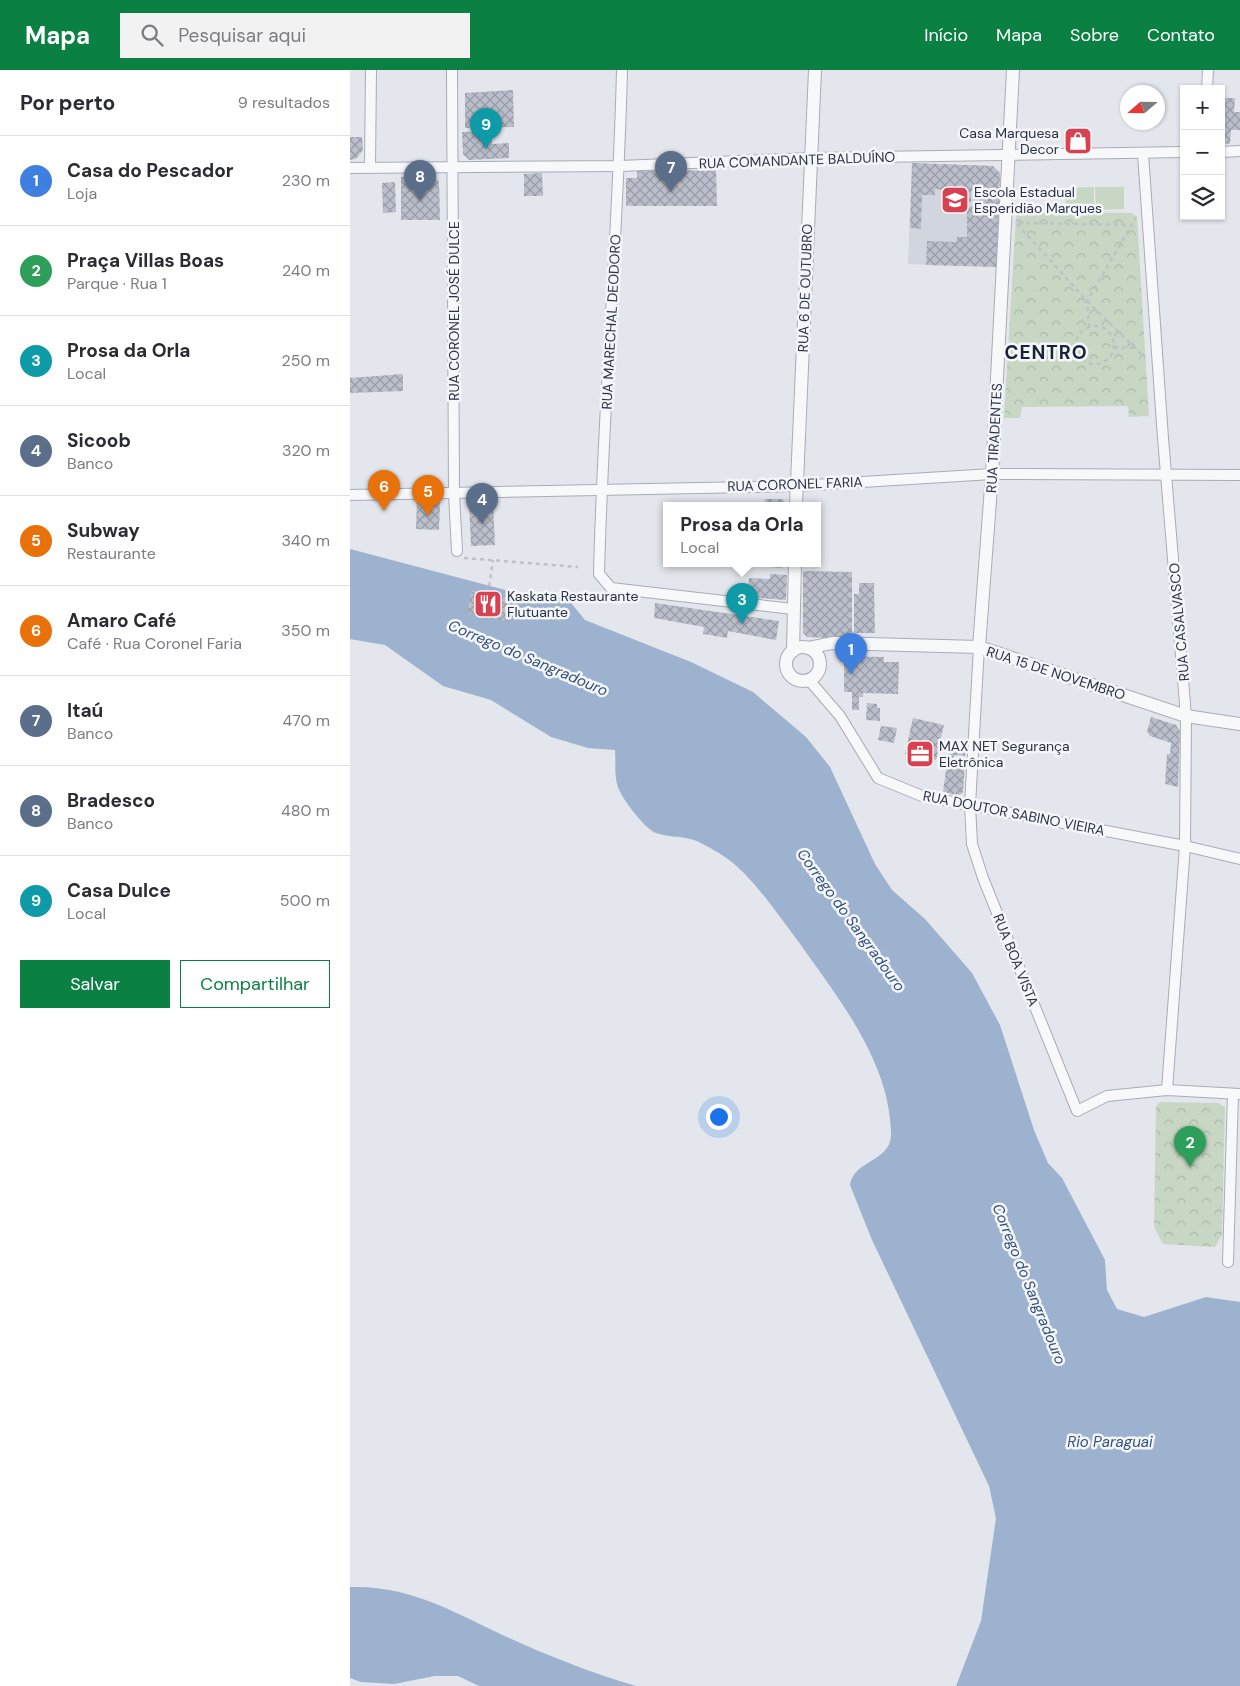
<!DOCTYPE html>
<html lang="pt">
<head>
<meta charset="utf-8">
<style>
  :root { --surface:#fff; --page:#f2f2f3; --text:#2b2b33; --muted:#7c7c81; --line:#e1e1e2; --accent:#0b8043 }
  body { margin:0; font-family:"DM Sans",sans-serif; background:var(--page); color:var(--text) }
  .controls { position:absolute; right:15px; top:15px; display:grid; overflow:hidden; border-radius:0px; box-shadow:0 1px 4px #0004 }
  .controls button { width:45px; height:45px; display:grid; place-items:center; padding:0; border:0; border-bottom:1px solid var(--line); background:var(--surface); color:var(--text); font:25px sans-serif }
  .compass { position:absolute; left:770px; top:15px; width:45px; height:45px; border-radius:50%; background:var(--surface); box-shadow:0 1px 4px #0004; rotate:250deg }
  .you { position:absolute; left:368px; top:1046px; width:18px; height:18px; margin:-12px; border:4px solid #fff; border-radius:50%; background:#1a73e8; box-shadow:0 0 0 8px #1a73e833 }
  .badge { display:grid; place-items:center; width:32px; height:32px; border-radius:50%; background:var(--accent); color:#fff; font-size:16px; font-weight:700 }
  .pin { position:absolute; translate:-50% -41px; filter:drop-shadow(0 1px 2px #0008) }
  .pin::after { content:''; position:absolute; top:26px; width:18px; height:15px; background:inherit; clip-path:polygon(0 0,100% 0,50% 100%) }
  .popup { position:absolute; left:313px; top:432px; width:158px; height:65px; box-sizing:border-box; display:grid; place-content:center; border-radius:0px; background:var(--surface); filter:drop-shadow(0 1px 4px #0005); font-size:16px; white-space:nowrap; color:var(--muted) }
  .popup b { font-size:19px; color:var(--text) }
  .popup::after { content:''; position:absolute; left:50%; top:100%; margin-left:-10px; border:10px solid transparent; border-top-color:var(--surface) }
  .list { margin:0; padding:0; list-style:none }
  h2 { display:flex; justify-content:space-between; align-items:center; height:65px; margin:0; padding:0 20px; font-size:21px }
  h2 small { font-size:16px; font-weight:400; color:var(--muted) }
  .list li { display:grid; grid-template-columns:32px 1fr auto; gap:15px; align-items:center; box-sizing:border-box; height:90px; padding:0 20px; border-top:1px solid var(--line) }
  .list b { display:block; font-size:19px; white-space:nowrap }
  .list p { margin:0; font-size:16px; white-space:nowrap; color:var(--muted) }
  .list em { font-size:16px; font-style:normal; color:var(--muted) }
  .actions { display:flex; gap:10px; padding:15px 20px }
  .actions a { flex:1; padding:11px 0; border:1px solid var(--accent); border-radius:0px; text-align:center; font-size:18px; color:var(--accent) }
  .actions .main { background:var(--accent); color:#fff }
  .icon { flex:none; width:28px; height:28px; fill:none; stroke:currentColor; stroke-width:2; stroke-linecap:round; stroke-linejoin:round }
  .map { position:relative; flex:none; width:890px; height:1616px; overflow:hidden }
  header { display:flex; align-items:center; gap:30px; box-sizing:border-box; height:70px; padding:0 25px; background:var(--accent); color:#fff }
  header strong { font-size:24px }
  nav { display:flex; gap:28px; margin-inline-start:auto; font-size:18px }
  .search { width:350px; height:45px; background:var(--page); display:flex; align-items:center; gap:12px; box-sizing:border-box; padding:0 18px; border-radius:0px; color:var(--muted); font-size:19px }
  main { display:flex }
  aside { flex:1; background:var(--surface) }
  .map>svg:first-child { display:block }
</style>
</head>
<body>
<header>
<strong>Mapa</strong>
<div class="search"><svg class="icon" aria-label="search" viewBox="0 0 24 24"><circle cx="10" cy="10" r="6"/><path d="M15 15l6 6"/></svg>Pesquisar aqui</div>
<nav><a>Início</a><a>Mapa</a><a>Sobre</a><a>Contato</a></nav>
</header>
<main>
<aside>
<h2>Por perto<small>9 resultados</small></h2>
<ul class="list">
<li><span class="badge" style="background:#3f7fe0">1</span><div><b>Casa do Pescador</b><p>Loja</p></div><em>230 m</em></li>
<li><span class="badge" style="background:#2e9e5b">2</span><div><b>Praça Villas Boas</b><p>Parque · Rua 1</p></div><em>240 m</em></li>
<li><span class="badge" style="background:#0f9aa8">3</span><div><b>Prosa da Orla</b><p>Local</p></div><em>250 m</em></li>
<li><span class="badge" style="background:#5c6f8a">4</span><div><b>Sicoob</b><p>Banco</p></div><em>320 m</em></li>
<li><span class="badge" style="background:#e8710a">5</span><div><b>Subway</b><p>Restaurante</p></div><em>340 m</em></li>
<li><span class="badge" style="background:#e8710a">6</span><div><b>Amaro Café</b><p>Café · Rua Coronel Faria</p></div><em>350 m</em></li>
<li><span class="badge" style="background:#5c6f8a">7</span><div><b>Itaú</b><p>Banco</p></div><em>470 m</em></li>
<li><span class="badge" style="background:#5c6f8a">8</span><div><b>Bradesco</b><p>Banco</p></div><em>480 m</em></li>
<li><span class="badge" style="background:#0f9aa8">9</span><div><b>Casa Dulce</b><p>Local</p></div><em>500 m</em></li>
</ul>
<div class="actions"><a class="main">Salvar</a><a>Compartilhar</a></div>
</aside>
<div class="map">
<svg width="890" height="1616" viewBox="0 0 890 1616">
  <defs>
    <pattern id="park-crowns" width="20" height="18" patternUnits="userSpaceOnUse" patternTransform="scale(1.25)"><rect width="20" height="18" fill="#c8d7c4"/><path d="M2 6a3 3 0 1 1 6 0M12 15a3 3 0 1 1 6 0" fill="none" stroke="#acb9aa"/></pattern>
    <pattern id="building-cross-hatch" width="8" height="8" patternUnits="userSpaceOnUse" patternTransform="scale(1.25)"><rect width="8" height="8" fill="#babfcb"/><path d="M0 0l8 8M0 8l8-8" fill="none" stroke="#979ca7"/></pattern>
  </defs>
  <rect width="100%" height="100%" fill="#e3e6ec"/>
  <path fill="#d1d5de" d="M562,93L643,96L650,103L647,197L558,194Z"/>
  <g fill="url(#park-crowns)">
    <path d="M670,142L782,143L787,147L799,346L779,347L778,336L672,337L670,348H654L666,146Z"/>
    <path d="M810,1032L868,1033L875,1037L872,1165L865,1177L813,1174L804,1157L806,1037Z"/>
  </g>
  <g fill="#c8d7c4">
    <path d="M744,117V140H716L715,118Z"/>
    <path d="M745,117H774V139L746,140Z"/>
  </g>
  <g fill="#9cb2ce">
    <path d="M0,479L163,522L217,528L235,550L341,592L403,622L456,667L480,697L525,794L542,820L575,849L622,903L650,955L684,1060L698,1093L712,1108L755,1190L757,1220L767,1239L794,1247L856,1227L890,1232V1616H606L631,1551L646,1448L639,1416L522,1170L500,1115C504,1089 543,1092 541,1062C539,990 488,928 448,871C430,847 406,812 383,793C375,786 350,771 340,769C329,766 317,767 306,763C295,759 272,729 268,717C264,707 266,691 265,680L238,678L201,667L141,630L93,616L35,575L0,569Z"/>
    <path d="M0,1517C69,1515 115,1550 175,1575C211,1591 249,1605 286,1616H129L108,1606H85L44,1614L11,1612L0,1608Z"/>
  </g>
  <g fill="url(#building-cross-hatch)">
    <path d="M163,20L164,57L115,58V23Z"/>
    <path d="M872,28H885L884,42H890V60H881L880,74L871,73Z"/>
    <path d="M141,61L142,74L159,73V88L119,90L113,84L112,62Z"/>
    <path d="M0,67H12L13,80L6,89L0,90Z"/>
    <path d="M562,93L643,96L650,103L647,197L576,195L577,171L606,172L607,167H617V136H624L625,121H621V132L594,131V120L585,119V125H572L571,159L560,158Z"/>
    <path d="M366,100L367,136H276V108H287V101Z"/>
    <path d="M192,103L193,126H174V104Z"/>
    <path d="M84,106L89,112L90,150H51V107Z"/>
    <path d="M45,112L46,142L33,143L32,113Z"/>
    <path d="M53,304V321L0,323V308Z"/>
    <path d="M67,426L85,427L90,432L89,460L66,459Z"/>
    <path d="M415,429H432L439,435H414Z"/>
    <path d="M143,432L145,475L121,476L119,433Z"/>
    <path d="M420,493H432V498L420,497Z"/>
    <path d="M453,501L502,502V569L457,567L453,563Z"/>
    <path d="M420,504L437,505L436,530L397,527L399,508L420,509Z"/>
    <path d="M509,513H524L525,563H504V524H509Z"/>
    <path d="M122,520L159,528L154,551L117,543Z"/>
    <path d="M305,533L429,551L426,570L378,561L377,568L353,564L354,557L304,548Z"/>
    <path d="M494,586L534,587V592H549L548,624L513,623V627H509V640H502V622H494Z"/>
    <path d="M517,633L527,634V638H530V651L516,650Z"/>
    <path d="M801,647L826,655L830,661L828,717L815,714L817,684H820L821,673L800,666L797,661Z"/>
    <path d="M563,648L594,655L586,690L555,684Z"/>
    <path d="M531,656L547,658L544,673L528,670Z"/>
    <path d="M599,677L616,679L615,686L604,685L603,691L615,692L613,722L609,726L593,722Z"/>
  </g>
  <g fill="none" stroke-linecap="round" stroke-linejoin="round">
    <defs>
      <g id="minor">
        <path d="M102,0L104,424L107,481"/>
        <path d="M272,0C268,168 253,336 249,504L261,518L443,539"/>
        <path d="M857,19L858,0"/>
        <path d="M871,82L890,81"/>
        <path d="M793,84L813,368L836,646L835,776L817,1020"/>
        <path d="M20,97L21,0"/>
        <path d="M0,98L270,96L460,88L834,82"/>
        <path d="M0,425L447,416L642,404L890,405"/>
        <path d="M629,577L620,735L622,774L633,808L727,1041L757,1026L817,1020L890,1024"/>
        <path d="M459,610L490,646L528,708L572,726L835,776L890,789"/>
        <path d="M878,1192L883,1024"/>
      </g>
      <g id="tertiary">
        <path d="M446,435L465,0"/>
        <path d="M629,577L642,404L663,0"/>
        <circle cx="453" cy="594" r="17"/>
        <path d="M458,578L482,573L629,577L836,646L890,654"/>
        <path d="M443,581L445,493"/>
      </g>
    </defs>
    <use href="#minor" stroke="#a8acb7" stroke-width="12"/>
    <use href="#tertiary" stroke="#a8acb7" stroke-width="14"/>
    <g stroke="#bec1c8" stroke-width="2.5" stroke-dasharray="4 4" stroke-linecap="butt">
      <path d="M668,153L782,155"/>
      <path d="M667,154L737,231L795,288"/>
      <circle cx="745" cy="275" r="19"/>
      <path d="M739,257L737,231L786,148"/>
      <path d="M764,277L783,278"/>
      <path d="M114,488L228,497"/>
      <path d="M138,524L143,490"/>
    </g>
    <use href="#minor" stroke="#f7f8fa" stroke-width="10"/>
    <use href="#tertiary" stroke="#f7f8fa" stroke-width="12"/>
  </g>
  <defs>
    <symbol id="shop-square" viewBox="-11 -11 22 22"><rect x="-9" y="-9" width="18" height="18" rx="4" fill="#d84250" stroke="#f4f6f9"/><path d="M-5-2.5h2.3a2.7 3.5 0 0 1 5.4 0H5L5.5 6h-11ZM-1.5-2.5h3a1.5 2.3 0 0 0-3 0Z" fill="#fff"/></symbol>
    <symbol id="school-square" viewBox="-11 -11 22 22"><rect x="-9" y="-9" width="18" height="18" rx="4" fill="#d84250" stroke="#f4f6f9"/><path d="M0-5L7-2L0 1L-7-2ZM-4 1L0 2.5L4 1V4Q0 6-4 4Z" fill="#fff"/></symbol>
    <symbol id="restaurant-square" viewBox="-11 -11 22 22"><rect x="-9" y="-9" width="18" height="18" rx="4" fill="#d84250" stroke="#f4f6f9"/><path d="M-5-6h1v4h1v-4h1v4h1v-4h1v5L-1.5 .5V6h-2V.5L-5-1ZM5-6V6H3V1.5H1.5Q1.5-4 5-6Z" fill="#fff"/></symbol>
    <symbol id="office-square" viewBox="-11 -11 22 22"><rect x="-9" y="-9" width="18" height="18" rx="4" fill="#d84250" stroke="#f4f6f9"/><path d="M-6-3h4V-5.5h4V-3h4V5H-6ZM-1-4.5V-3h2v-1.5ZM-6 0V1H6V0Z" fill="#fff"/></symbol>
  </defs>
  <g fill-rule="evenodd">
    <use href="#shop-square" x="712" y="55" width="32" height="32"/>
    <use href="#school-square" x="589" y="114" width="32" height="32"/>
    <use href="#restaurant-square" x="122" y="518" width="32" height="32"/>
    <use href="#office-square" x="554" y="668" width="32" height="32"/>
  </g>
  <g text-anchor="middle" stroke-width="5" stroke-linejoin="round" paint-order="stroke">
    <g font-size="14" fill="#2a3246" stroke="#f4f6f9" text-anchor="start">
      <text x="709" y="68" text-anchor="end">Casa Marquesa<tspan x="709" dy="16">Decor</tspan></text>
      <text x="624" y="127">Escola Estadual<tspan x="624" dy="16">Esperidião Marques</tspan></text>
      <text x="157" y="531">Kaskata Restaurante<tspan x="157" dy="16">Flutuante</tspan></text>
      <text x="589" y="681">MAX NET Segurança<tspan x="589" dy="16">Eletrônica</tspan></text>
    </g>
    <g font-size="14" fill="#2a3246" stroke="#f4f6f9">
      <text transform="translate(447 90) rotate(-2)" y="5">RUA COMANDANTE BALDUÍNO</text>
      <text transform="translate(455 218) rotate(-88)" y="5">RUA 6 DE OUTUBRO</text>
      <text transform="translate(104 241) rotate(-90)" y="5">RUA CORONEL JOSÉ DULCE</text>
      <text transform="translate(261 252) rotate(-87)" y="5">RUA MARECHAL DEODORO</text>
      <text transform="translate(644 368) rotate(-87)" y="5">RUA TIRADENTES</text>
      <text transform="translate(445 414) rotate(-2)" y="5">RUA CORONEL FARIA</text>
      <text transform="translate(829 552) rotate(-95)" y="5">RUA CASALVASCO</text>
      <text transform="translate(706 603) rotate(18)" y="5">RUA 15 DE NOVEMBRO</text>
      <text transform="translate(664 743) rotate(11)" y="5">RUA DOUTOR SABINO VIEIRA</text>
      <text transform="translate(666 890) rotate(68)" y="5">RUA BOA VISTA</text>
    </g>
    <g font-size="15" font-style="italic" fill="#304f7d" stroke="#f4f6f9">
      <text transform="translate(178 588) rotate(23)" y="5">Corrego do Sangradouro</text>
      <text transform="translate(501 850) rotate(54)" y="5">Corrego do Sangradouro</text>
      <text transform="translate(679 1214) rotate(68)" y="5">Corrego do Sangradouro</text>
      <text x="760" y="1377">Rio Paraguai</text>
    </g>
    <g font-size="19" font-weight="bold" letter-spacing="1" fill="#1c2337" stroke="#f4f6f9">
      <text x="696" y="289">CENTRO</text>
    </g>
  </g>
</svg>
<div class="controls">
<button>+</button>
<button>−</button>
<button><svg class="icon" aria-label="layers" viewBox="0 0 24 24"><path d="M12 4l9 5-9 5-9-5zM3 14l9 5 9-5"/></svg></button>
</div>
<svg class="compass" viewBox="-18 -18 36 36"><path d="M0-13l5 13h-10z" fill="#e53935"/><path d="M0 13l5-13h-10z" fill="#7c7c81"/></svg>
<div class="you"></div>
<div class="pin badge" style="left:501px;top:604px;background:#3f7fe0">1</div>
<div class="pin badge" style="left:840px;top:1097px;background:#2e9e5b">2</div>
<div class="pin badge" style="left:392px;top:554px;background:#0f9aa8">3</div>
<div class="popup"><b>Prosa da Orla</b>Local</div>
<div class="pin badge" style="left:132px;top:454px;background:#5c6f8a">4</div>
<div class="pin badge" style="left:78px;top:446px;background:#e8710a">5</div>
<div class="pin badge" style="left:34px;top:441px;background:#e8710a">6</div>
<div class="pin badge" style="left:321px;top:122px;background:#5c6f8a">7</div>
<div class="pin badge" style="left:70px;top:131px;background:#5c6f8a">8</div>
<div class="pin badge" style="left:136px;top:79px;background:#0f9aa8">9</div>
</div>
</main>
</body>
</html>
